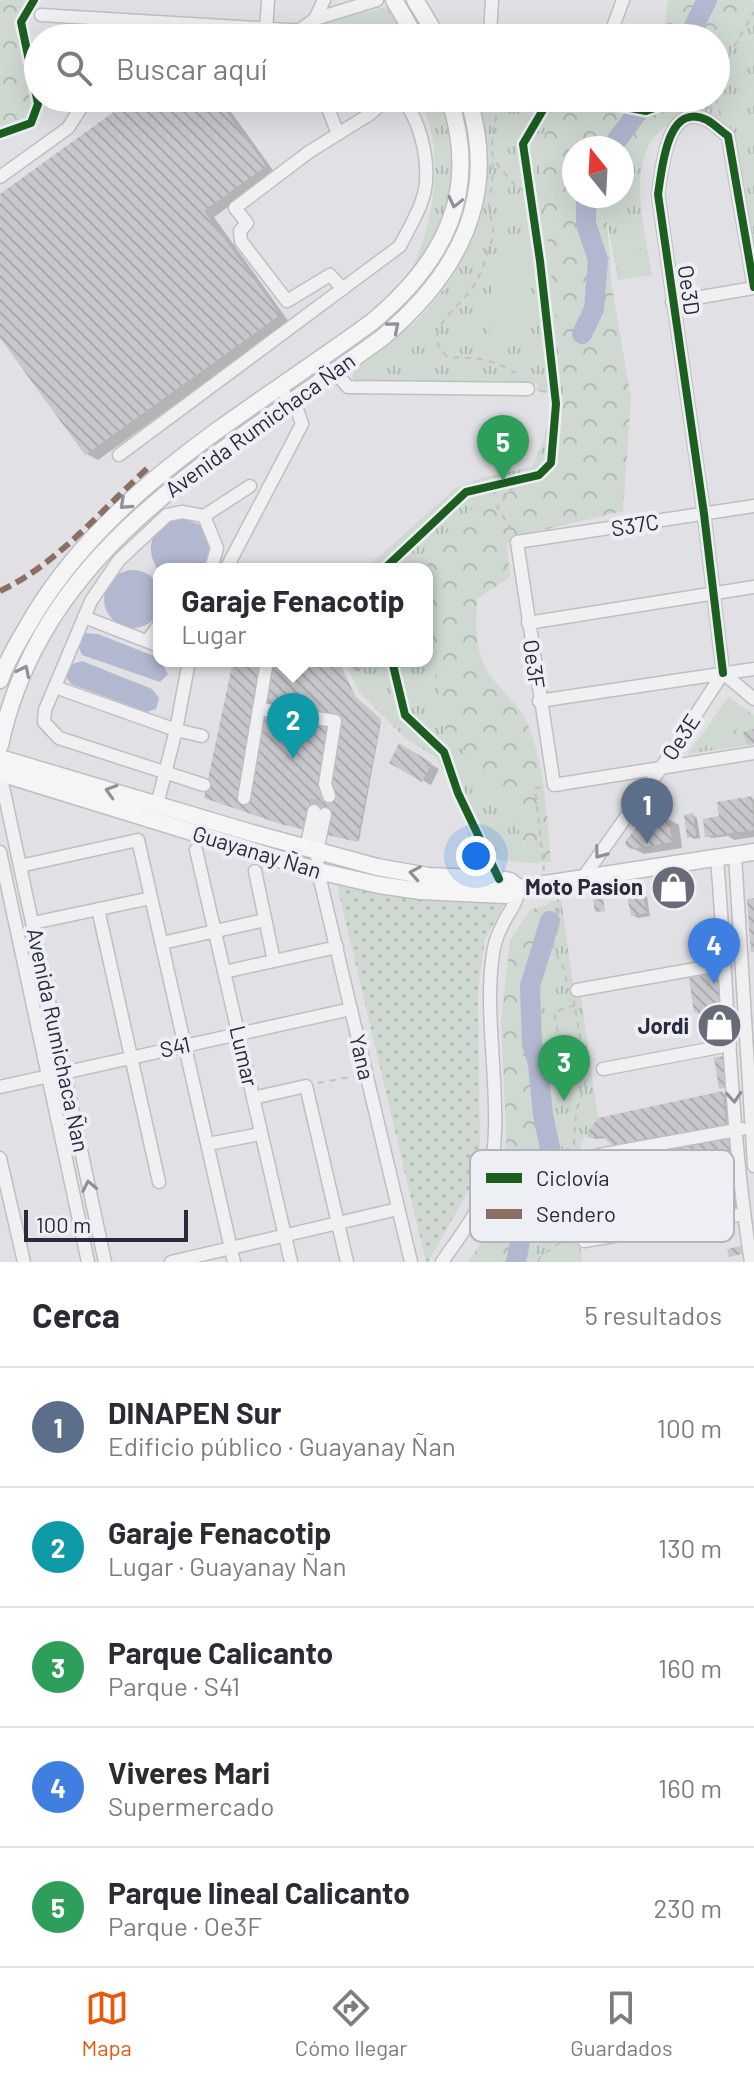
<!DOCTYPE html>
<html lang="es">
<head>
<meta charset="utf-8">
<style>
  :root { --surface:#fff; --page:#f7f7f7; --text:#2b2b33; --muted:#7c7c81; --line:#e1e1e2; --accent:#ea580c }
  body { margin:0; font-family:Barlow,sans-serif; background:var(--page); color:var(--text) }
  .compass { position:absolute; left:562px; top:136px; width:72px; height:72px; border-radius:50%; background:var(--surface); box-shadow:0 8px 32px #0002; rotate:342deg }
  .scale { position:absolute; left:24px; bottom:20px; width:164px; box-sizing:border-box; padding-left:8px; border:4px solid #292b3d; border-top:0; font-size:22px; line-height:28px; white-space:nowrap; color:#292b3d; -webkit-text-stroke:6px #eeeff5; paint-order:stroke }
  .you { position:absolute; left:476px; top:856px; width:28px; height:28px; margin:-20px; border:6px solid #fff; border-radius:50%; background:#1a73e8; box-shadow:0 0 0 12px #1a73e833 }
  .badge { display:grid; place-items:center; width:52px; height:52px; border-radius:50%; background:var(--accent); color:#fff; font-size:26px; font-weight:700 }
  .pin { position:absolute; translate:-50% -66px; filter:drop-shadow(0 2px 4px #0008) }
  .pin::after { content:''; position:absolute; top:42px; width:28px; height:24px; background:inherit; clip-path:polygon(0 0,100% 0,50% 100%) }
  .popup { position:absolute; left:153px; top:563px; width:280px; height:104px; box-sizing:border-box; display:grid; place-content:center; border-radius:16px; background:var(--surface); filter:drop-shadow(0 2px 6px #0005); font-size:26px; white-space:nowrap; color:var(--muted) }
  .popup b { font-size:30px; color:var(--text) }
  .popup::after { content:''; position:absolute; left:50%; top:100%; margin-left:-16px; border:16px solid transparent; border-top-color:var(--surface) }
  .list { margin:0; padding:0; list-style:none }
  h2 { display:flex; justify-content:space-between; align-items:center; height:104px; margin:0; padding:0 32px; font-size:34px }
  h2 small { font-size:26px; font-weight:400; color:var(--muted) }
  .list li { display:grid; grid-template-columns:52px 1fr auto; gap:24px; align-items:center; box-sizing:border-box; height:120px; padding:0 32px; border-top:2px solid var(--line) }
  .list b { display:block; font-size:30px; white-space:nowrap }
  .list p { margin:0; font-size:26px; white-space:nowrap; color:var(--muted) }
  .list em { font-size:26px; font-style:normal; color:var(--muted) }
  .icon { flex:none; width:44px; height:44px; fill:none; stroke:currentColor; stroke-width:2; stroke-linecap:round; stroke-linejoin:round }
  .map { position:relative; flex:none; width:754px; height:1262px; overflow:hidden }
  .search { position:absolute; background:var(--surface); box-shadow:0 8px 32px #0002; left:24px; right:24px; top:24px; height:88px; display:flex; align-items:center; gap:20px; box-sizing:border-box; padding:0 28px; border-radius:44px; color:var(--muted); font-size:30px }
  .sheet { height:704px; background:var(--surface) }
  nav { display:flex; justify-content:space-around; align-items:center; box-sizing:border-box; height:112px; border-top:2px solid var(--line); background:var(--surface); font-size:22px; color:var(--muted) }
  nav a { display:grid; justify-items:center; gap:4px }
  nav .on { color:var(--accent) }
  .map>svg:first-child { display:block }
</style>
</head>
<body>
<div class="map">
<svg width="754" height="1262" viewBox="0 0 754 1262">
  <defs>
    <pattern id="grass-dots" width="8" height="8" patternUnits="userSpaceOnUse" patternTransform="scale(2)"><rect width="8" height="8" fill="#cfd8d1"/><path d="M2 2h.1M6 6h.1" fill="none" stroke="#b2bab4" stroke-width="1.8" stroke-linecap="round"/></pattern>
    <pattern id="forest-crowns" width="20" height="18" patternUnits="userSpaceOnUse" patternTransform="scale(2)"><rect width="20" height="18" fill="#cfd8d1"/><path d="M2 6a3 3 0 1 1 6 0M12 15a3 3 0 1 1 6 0" fill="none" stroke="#b2bab4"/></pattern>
    <pattern id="park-tufts" width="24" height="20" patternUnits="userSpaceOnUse" patternTransform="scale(2)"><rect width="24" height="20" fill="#cfd8d1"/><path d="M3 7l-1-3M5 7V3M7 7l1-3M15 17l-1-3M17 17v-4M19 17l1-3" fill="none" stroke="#b2bab4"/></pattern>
    <pattern id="building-back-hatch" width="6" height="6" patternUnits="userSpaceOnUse" patternTransform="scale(2)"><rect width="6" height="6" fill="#c7c7cc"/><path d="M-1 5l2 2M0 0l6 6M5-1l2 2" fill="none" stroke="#ababb0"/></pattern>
  </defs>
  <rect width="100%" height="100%" fill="#e1e1e5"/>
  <path fill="url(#grass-dots)" d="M337,885L416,898L505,903L485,939L478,991L480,1152L470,1188L428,1262H426Z"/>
  <g fill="url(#forest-crowns)">
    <path d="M0,0H34L21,22L38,104L31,123L0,131Z"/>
    <path d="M668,0H753L716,51V38H655L664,27Z"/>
    <path d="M552,98H674L640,136L622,168V148H574V196H611L607,218L611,281L631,399L623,511L522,535L507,544L510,577L477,599C476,623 474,650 488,672C500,691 520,704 529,727C545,769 547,817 551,862L528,863L510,797L446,734L427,631V569H425L452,524L485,500L528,485L551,463L564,397L539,161Z"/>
    <path d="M561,900L564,928L537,1012L538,1042L545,1064L550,1115L561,1152L545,1189L533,1262H468L494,1224L505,1176L506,1130L501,1021L510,940L530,910Z"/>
  </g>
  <g fill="url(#park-tufts)">
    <path d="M754,0V252L730,127L716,118L691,112C678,118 665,125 655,136C627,170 646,235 652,275L618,280L607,218L611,196H622V168L640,136L674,98H716V50Z"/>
    <path d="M386,7L407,38H327L307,35L319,30L325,22Z"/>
    <path d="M417,98H440C457,152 458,213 422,261C411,276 396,289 383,302C395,289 411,274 417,257C436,213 445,139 417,98Z"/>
    <path d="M476,98H552L539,161L564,397L551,463L528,486L485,500L452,524L425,569H365L456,488L485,477L532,467L543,441L555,394L536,391L538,384L358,382L352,377L354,368C373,349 399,338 418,319C476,262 502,177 476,98Z"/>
    <path d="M427,631L446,734L510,797L528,863L476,857L457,798L437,758L405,738L359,692L344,661H427Z"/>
    <path d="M729,696L754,716V744L688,754Z"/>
    <path d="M561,900L573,983L581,998L598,1118L582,1141L580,1150L592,1199L578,1225L582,1262H533L545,1188L561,1152L550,1115L545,1064L538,1042L535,988L554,922L549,902Z"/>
  </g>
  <g fill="#cfd8d1">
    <path d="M638,233L642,268L626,271L621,237Z"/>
    <path d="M494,261L530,262V336L489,335Z"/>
    <path d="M729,704L745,718L722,746L705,735Z"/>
    <path d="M576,1013L583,1058L562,1062L553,1019Z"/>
  </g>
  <g fill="#b1b8cf">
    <path d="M181,518L201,525L212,543L205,569H159V571C142,547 153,523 181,518Z"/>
    <circle cx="133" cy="599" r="29"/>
    <path d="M83,633L98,634L159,658L168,674L160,682L82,655L77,643Z"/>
    <path d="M82,661L152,689L159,698L156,709L147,712L71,684L64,674L69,665Z"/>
  </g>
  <g fill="#0003">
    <path d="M136,98H221L275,173L214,217L289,322L98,460L87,454L0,334V196Z"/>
    <path d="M235,661H339L357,701L381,722L359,841L284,824Z"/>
    <path d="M400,746L439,769L431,785L392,763Z"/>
    <path d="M752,798L754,800V837L734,840L728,836L712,838L707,836L718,818Z"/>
    <path d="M693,815L697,818L700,838L694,839L689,836Z"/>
    <path d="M647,816L656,821L668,819L679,825L682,848L644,854L628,846Z"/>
    <path d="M642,894L647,897L650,916L638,918L633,915Z"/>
    <path d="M691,979L731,1012L704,1016L696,1012Z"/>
    <path d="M723,1093L728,1096L731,1127L620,1147L608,1138L595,1139L590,1136Z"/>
    <path d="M724,1139L737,1146L739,1171L730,1173L738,1178L742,1198L737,1208L732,1209L727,1206L721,1175H713L640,1191L635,1188L633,1179L623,1181L626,1194L598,1201L594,1198L583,1156L596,1168Z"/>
  </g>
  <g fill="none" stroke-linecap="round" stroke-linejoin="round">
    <g stroke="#b1b8cf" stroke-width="20">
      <path d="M688,38L707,0"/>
      <path d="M611,148L648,98"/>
      <path d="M582,334L594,309L598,260L586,224V196"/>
      <path d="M516,1262L525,1214L539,1187L550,1148L543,1115L538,1064L532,1044L530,986L550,921"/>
    </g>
  </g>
  <g fill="url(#building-back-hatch)">
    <path d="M133,98H216L266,166L204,211L280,315L85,455L0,338V194Z"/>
    <circle cx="708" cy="104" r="4.5"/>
    <path d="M233,661H338L356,697L381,719L357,842L280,824L204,798Z"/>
    <circle cx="357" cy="667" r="4.5"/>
    <path d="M754,729V744L747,745L743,732Z"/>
    <path d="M399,743L432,763L422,782L389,763Z"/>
    <path d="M752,796L754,830L705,837L703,819L719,816L717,802Z"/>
    <path d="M647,813L648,820L668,817L672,842L632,849L627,847L625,842Z"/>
    <path d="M693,813L696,836L687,838L684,815Z"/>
    <path d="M683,879L686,891L670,894L668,882Z"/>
    <path d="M642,892L647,913L631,916L627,895Z"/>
    <path d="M603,898L605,911L595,912L593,899Z"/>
    <path d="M754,898V952H751L747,899Z"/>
    <path d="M714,974L720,978L724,1008L694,1013L689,978Z"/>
    <path d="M722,1018L726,1040L714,1042L711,1019Z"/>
    <path d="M724,1056L729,1087L719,1089L714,1058Z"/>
    <path d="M723,1091L726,1125L613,1146L603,1136L588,1138L587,1133L598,1118Z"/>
    <path d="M725,1137L729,1139L731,1167L633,1189L630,1179L619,1181L622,1191L592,1199L582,1160L585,1159L595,1166Z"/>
    <path d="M733,1173L738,1195L733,1206L725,1207L719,1176Z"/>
    <path d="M741,1246L742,1254L729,1257L727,1249Z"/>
  </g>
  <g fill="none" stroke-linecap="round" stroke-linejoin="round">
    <path stroke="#bcbdc3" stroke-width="12" stroke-dasharray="12 6" stroke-linecap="butt" d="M314,811L318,794"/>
    <defs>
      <g id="minor">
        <path d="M41,15L289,30H300L315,19L377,0"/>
        <path d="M315,19L324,0"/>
        <path d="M266,29L268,0"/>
        <path d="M490,34L492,0"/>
        <path d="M436,35L490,34L560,38"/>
        <path d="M609,38L623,0"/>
        <path d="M324,98L338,134"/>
        <path d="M0,177L68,128L87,98"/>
        <path d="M343,289L330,275L287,301L241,241L240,231L247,223L235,208L309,152L370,114L388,98"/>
        <path d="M672,302L754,288"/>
        <path d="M335,372L348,387L528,389"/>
        <path d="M119,455L400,246C410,226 425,203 426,181C428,154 419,119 402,98"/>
        <path d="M754,506L517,542L554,785L754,753"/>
        <path d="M204,516L217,548L211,569"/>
        <path d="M226,569L302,424L298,412L280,388"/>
        <path d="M84,617L159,646"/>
        <path d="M528,623L754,587"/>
        <path d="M147,641L159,625"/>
        <path d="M723,673L704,514L658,194C662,171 666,100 707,120C714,124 721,131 728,136L754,287"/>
        <path d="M723,673L754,699"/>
        <path d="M55,687L176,730L202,736"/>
        <path d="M539,701L754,669"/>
        <path d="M259,709L335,721L325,784L329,796"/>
        <path d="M0,773L105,1262"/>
        <path d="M204,785L59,738L44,722L45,710L91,601L119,560L167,515L182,512L204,516L250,486"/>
        <path d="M244,798L267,661"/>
        <path d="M157,805L176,730L189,661"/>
        <path d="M325,814L317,851L318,871L411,1262"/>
        <path d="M306,848L314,811"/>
        <path d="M196,850L291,1262"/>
        <path d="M0,852L88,1262"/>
        <path d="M735,855L754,1166"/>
        <path d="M717,858C728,992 730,1128 751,1262"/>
        <path d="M20,866L138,840L234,1262"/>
        <path d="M255,871L274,961"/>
        <path d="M582,879L661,768L723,673"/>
        <path d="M98,909L159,1182"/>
        <path d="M33,923L151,898"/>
        <path d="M162,943L265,920"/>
        <path d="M224,972L337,947"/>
        <path d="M577,990L724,964"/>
        <path d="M603,1069L730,1045"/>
        <path d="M0,1087L351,1009"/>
        <path d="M253,1098L306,1086L347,1262"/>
        <path d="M208,1144L260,1134"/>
        <path d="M599,1155L742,1129"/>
        <path d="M0,1158L24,1262"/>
        <path d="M584,1241L744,1214"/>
        <path d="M171,1262L398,1209"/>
        <path d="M442,1262C457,1240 474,1219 484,1194C509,1128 483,1033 492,961C493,949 496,937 502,926C508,912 518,903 519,888"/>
      </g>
      <g id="major">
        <path d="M394,0L416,38"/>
        <path d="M415,0L438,38"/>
        <path d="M0,680C8,657 22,636 34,615C114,484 251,411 372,322C444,262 481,192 449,98"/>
        <path d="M0,745C44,540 230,451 383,337C458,274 500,197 468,98"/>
        <path d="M0,758L252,833L377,867L428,876L499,879L510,881L519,888"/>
        <path d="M0,773L318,871L379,885L420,891L506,895L519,888L754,852"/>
      </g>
    </defs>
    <use href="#minor" stroke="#bfbfc3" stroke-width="15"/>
    <use href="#major" stroke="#bdbec3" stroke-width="19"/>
    <g stroke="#bfc0c6" stroke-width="2" stroke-dasharray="6 6" stroke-linecap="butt">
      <path d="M716,78L754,12"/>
      <path d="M492,98H513"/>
      <path d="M716,98L721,116"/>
      <path d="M686,106L693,98"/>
      <path d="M496,163L514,184L530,193"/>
      <path d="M490,193C497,167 487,140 497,115"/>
      <path d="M489,203C489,217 496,227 492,240C487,255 482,273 473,287C460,308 416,332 449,358C477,356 498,361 521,376"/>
      <path d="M540,391L555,393"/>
      <path d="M512,530L497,507L520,478"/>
      <path d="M541,787L535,788L544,871"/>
      <path d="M558,896L559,929L554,938L553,948L564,969L567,984"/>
      <path d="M575,1005L554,1012L563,1057L562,1077L571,1085L582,1087"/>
      <path d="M318,1083L355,1076"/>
      <path d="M538,1262L541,1256L568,1237L576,1112L587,1077L574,1001"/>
    </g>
    <use href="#minor" stroke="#f0f0f2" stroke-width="12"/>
    <use href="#major" stroke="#f5f5f6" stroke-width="16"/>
    <path stroke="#8d6e63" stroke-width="6" stroke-dasharray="12 6" stroke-linecap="butt" d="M0,591C58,564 102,509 149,467"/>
    <defs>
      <g id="cycleway">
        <path d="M579,98L646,111L682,98"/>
        <path d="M0,134L31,123L38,104L21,22L34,0"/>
        <path d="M384,569L466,492L539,475L551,463L556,404L540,261L523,144L550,98"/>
        <path d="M392,661L405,715L444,752L458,793L499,879"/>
        <path d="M723,673L704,514L658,194C662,171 666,100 707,120C714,124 721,131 728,136L754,287"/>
      </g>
    </defs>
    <use href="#cycleway" stroke="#eeeff5" stroke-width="13"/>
    <use href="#cycleway" stroke="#1b5e20" stroke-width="8"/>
  </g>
  <defs><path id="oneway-chevron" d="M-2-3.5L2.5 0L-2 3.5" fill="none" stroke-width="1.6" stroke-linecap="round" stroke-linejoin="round" transform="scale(2)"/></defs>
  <g stroke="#8f909a">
    <use href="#oneway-chevron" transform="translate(455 202) rotate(103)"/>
    <use href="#oneway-chevron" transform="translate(394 327) rotate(-40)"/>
    <use href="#oneway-chevron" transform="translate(125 504) rotate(137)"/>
    <use href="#oneway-chevron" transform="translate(24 671) rotate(-64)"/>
    <use href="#oneway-chevron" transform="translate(111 791) rotate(-163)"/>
    <use href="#oneway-chevron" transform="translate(415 873) rotate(-170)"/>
  </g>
  <g stroke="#8c8e98">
    <use href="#oneway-chevron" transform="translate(600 853) rotate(126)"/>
    <use href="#oneway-chevron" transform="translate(734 1097) rotate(86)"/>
    <use href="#oneway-chevron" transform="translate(89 1186) rotate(-102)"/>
  </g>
  <defs>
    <symbol id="shop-disc" viewBox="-11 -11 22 22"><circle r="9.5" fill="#696b78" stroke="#eeeff5"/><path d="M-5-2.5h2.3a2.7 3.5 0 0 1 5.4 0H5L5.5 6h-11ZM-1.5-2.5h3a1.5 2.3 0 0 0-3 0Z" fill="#fff"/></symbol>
  </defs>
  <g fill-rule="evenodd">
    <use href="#shop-disc" x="648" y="862" width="51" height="51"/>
    <use href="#shop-disc" x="694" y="1000" width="51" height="51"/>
  </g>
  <g text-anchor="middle" stroke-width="8" stroke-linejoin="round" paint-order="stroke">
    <g font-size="22" fill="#292b3d" stroke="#eeeff5">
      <text transform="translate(689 290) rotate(82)" y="8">Oe3D</text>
      <text transform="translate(260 425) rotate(-36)" y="8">Avenida Rumichaca Ñan</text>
      <text transform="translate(635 525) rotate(-9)" y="8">S37C</text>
      <text transform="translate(534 664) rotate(82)" y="8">Oe3F</text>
      <text transform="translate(681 737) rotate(-57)" y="8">Oe3E</text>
      <text transform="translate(257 852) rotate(17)" y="8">Guayanay Ñan</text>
      <text transform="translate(58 1040) rotate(78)" y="8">Avenida Rumichaca Ñan</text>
      <text transform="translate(175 1047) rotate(-12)" y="8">S41</text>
      <text transform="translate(244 1056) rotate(77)" y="8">Lumar</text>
      <text transform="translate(362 1057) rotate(77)" y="8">Yana</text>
    </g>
    <g font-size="22" font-weight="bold" fill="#292b3d" stroke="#eeeff5" text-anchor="end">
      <text x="643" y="895">Moto Pasion</text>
      <text x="689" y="1034">Jordi</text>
    </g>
  </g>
  <rect x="470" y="1150" width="264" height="92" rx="12" fill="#eeeff5" stroke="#b3b4be" stroke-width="2"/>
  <rect x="486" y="1173" width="36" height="10" fill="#1b5e20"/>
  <rect x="486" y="1209" width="36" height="10" fill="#8d6e63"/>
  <g font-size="22" fill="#292b3d">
    <text x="536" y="1186">Ciclovía</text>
    <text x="536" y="1222">Sendero</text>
  </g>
</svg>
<svg class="compass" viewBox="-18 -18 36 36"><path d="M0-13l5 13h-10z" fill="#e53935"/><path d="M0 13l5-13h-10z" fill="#7c7c81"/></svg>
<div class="scale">100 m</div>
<div class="you"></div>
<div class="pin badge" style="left:647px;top:844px;background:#5c6f8a">1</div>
<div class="pin badge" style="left:293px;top:759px;background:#0f9aa8">2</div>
<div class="popup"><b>Garaje Fenacotip</b>Lugar</div>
<div class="pin badge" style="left:564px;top:1101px;background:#2e9e5b">3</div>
<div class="pin badge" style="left:714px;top:984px;background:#3f7fe0">4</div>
<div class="pin badge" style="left:503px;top:481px;background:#2e9e5b">5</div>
<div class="search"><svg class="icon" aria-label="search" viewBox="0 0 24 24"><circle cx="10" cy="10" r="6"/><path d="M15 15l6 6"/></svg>Buscar aquí</div>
</div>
<section class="sheet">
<h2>Cerca<small>5 resultados</small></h2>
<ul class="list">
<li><span class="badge" style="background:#5c6f8a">1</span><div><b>DINAPEN Sur</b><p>Edificio público · Guayanay Ñan</p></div><em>100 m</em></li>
<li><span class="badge" style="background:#0f9aa8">2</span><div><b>Garaje Fenacotip</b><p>Lugar · Guayanay Ñan</p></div><em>130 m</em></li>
<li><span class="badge" style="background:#2e9e5b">3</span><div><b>Parque Calicanto</b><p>Parque · S41</p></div><em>160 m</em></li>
<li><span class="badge" style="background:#3f7fe0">4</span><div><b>Viveres Mari</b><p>Supermercado</p></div><em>160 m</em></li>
<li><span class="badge" style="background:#2e9e5b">5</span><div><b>Parque lineal Calicanto</b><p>Parque · Oe3F</p></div><em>230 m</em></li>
</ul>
</section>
<nav>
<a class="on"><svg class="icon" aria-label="map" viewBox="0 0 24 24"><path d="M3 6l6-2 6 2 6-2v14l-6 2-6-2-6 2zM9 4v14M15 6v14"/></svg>Mapa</a>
<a><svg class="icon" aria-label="directions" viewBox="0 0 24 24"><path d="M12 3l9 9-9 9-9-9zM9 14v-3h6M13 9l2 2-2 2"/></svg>Cómo llegar</a>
<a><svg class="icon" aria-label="saved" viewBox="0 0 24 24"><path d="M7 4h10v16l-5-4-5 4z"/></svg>Guardados</a>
</nav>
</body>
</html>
